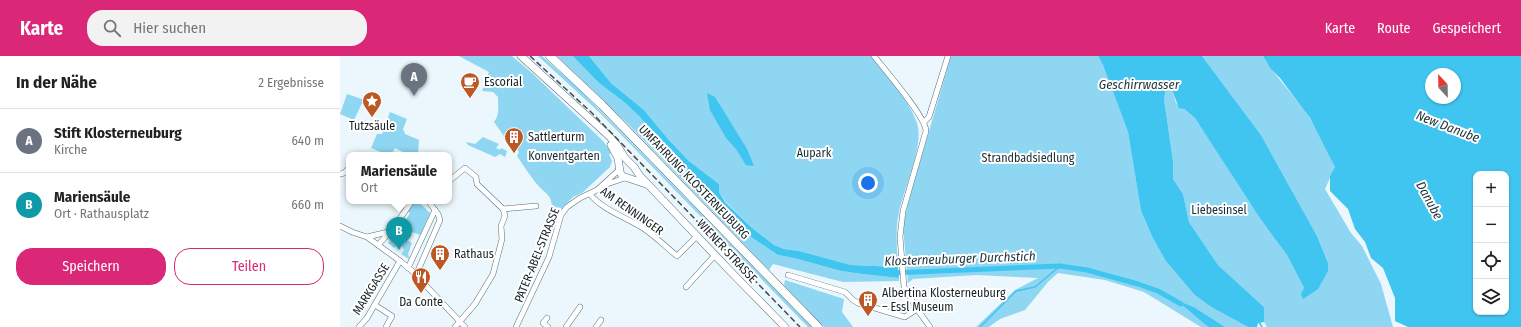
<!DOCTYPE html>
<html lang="de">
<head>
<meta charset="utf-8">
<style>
  :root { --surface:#fff; --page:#f2f2f2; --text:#222; --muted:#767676; --line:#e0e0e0; --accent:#db2777 }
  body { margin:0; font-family:"Fira Sans Condensed",sans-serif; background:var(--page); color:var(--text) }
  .controls { position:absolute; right:12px; bottom:12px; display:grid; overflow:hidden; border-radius:8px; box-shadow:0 1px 3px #0004 }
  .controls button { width:36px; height:36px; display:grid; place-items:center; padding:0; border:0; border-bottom:1px solid var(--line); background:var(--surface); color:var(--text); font:20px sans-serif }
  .compass { position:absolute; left:1085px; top:12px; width:36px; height:36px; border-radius:50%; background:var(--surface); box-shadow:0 1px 3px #0004; rotate:338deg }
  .you { position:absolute; left:528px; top:127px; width:14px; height:14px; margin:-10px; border:3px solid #fff; border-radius:50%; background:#1a73e8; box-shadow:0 0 0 6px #1a73e833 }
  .badge { display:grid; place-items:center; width:26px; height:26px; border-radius:50%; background:var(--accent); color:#fff; font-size:13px; font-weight:700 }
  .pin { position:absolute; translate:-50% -33px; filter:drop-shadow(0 1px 2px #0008) }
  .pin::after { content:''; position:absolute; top:21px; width:14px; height:12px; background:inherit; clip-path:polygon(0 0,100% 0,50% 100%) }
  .popup { position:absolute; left:6px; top:96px; width:106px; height:52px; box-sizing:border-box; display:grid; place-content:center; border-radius:8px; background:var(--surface); filter:drop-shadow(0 1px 3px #0005); font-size:13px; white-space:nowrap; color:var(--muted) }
  .popup b { font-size:15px; color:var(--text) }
  .popup::after { content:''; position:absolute; left:50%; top:100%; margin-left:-8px; border:8px solid transparent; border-top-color:var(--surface) }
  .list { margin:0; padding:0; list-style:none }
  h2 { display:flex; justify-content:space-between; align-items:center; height:52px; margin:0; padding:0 16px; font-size:17px }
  h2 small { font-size:13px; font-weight:400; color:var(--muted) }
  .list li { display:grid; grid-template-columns:26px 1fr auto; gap:12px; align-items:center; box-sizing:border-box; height:64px; padding:0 16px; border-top:1px solid var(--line) }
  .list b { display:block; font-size:15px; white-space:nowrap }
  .list p { margin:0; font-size:13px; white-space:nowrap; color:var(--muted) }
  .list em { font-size:13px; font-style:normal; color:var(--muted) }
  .actions { display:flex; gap:8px; padding:12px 16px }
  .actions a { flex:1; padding:9px 0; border:1px solid var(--accent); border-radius:16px; text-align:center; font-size:14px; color:var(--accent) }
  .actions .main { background:var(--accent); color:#fff }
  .icon { flex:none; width:22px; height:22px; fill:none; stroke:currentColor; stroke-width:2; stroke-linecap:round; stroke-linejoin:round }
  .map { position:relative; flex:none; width:1181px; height:271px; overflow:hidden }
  header { display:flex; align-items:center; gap:24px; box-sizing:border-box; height:56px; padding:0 20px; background:var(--accent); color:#fff }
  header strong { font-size:19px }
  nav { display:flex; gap:22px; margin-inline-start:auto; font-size:14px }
  .search { width:280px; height:36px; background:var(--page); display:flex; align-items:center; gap:10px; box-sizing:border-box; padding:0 14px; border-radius:16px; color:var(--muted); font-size:15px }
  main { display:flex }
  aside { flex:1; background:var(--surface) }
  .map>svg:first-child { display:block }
</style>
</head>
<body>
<header>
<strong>Karte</strong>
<div class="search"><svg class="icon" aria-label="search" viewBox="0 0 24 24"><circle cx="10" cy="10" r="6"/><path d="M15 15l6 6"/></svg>Hier suchen</div>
<nav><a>Karte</a><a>Route</a><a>Gespeichert</a></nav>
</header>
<main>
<aside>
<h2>In der Nähe<small>2 Ergebnisse</small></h2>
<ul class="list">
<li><span class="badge" style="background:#6b7280">A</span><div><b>Stift Klosterneuburg</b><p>Kirche</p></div><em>640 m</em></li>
<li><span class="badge" style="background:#0f9aa8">B</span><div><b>Mariensäule</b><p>Ort · Rathausplatz</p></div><em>660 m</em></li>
</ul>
<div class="actions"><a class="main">Speichern</a><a>Teilen</a></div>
</aside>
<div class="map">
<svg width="1181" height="271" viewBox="0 0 1181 271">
  <rect width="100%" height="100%" fill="#ebf7fc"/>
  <g fill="#8ed6f2">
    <path d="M119,0H172L192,17L263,85L272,97L269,98L272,105L270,111L242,137L233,141L224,150L218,158L214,160C210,153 214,146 208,139C204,135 199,131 195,126C189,118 183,109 177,100L179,96L177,93L174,94L154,66C160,58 158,51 158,41L153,36L142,35L149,16Z"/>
    <path d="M198,0H202L238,32L472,271H468L260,57Z"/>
    <path d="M217,0H234L259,27L284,46L299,60L335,104L411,181L438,199L454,202L501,215L522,218L559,222V225L503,226L433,208L429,214L289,69Z"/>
    <path d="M249,0H531C545,18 574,50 578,71C582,94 564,133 559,156C555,174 557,193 558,211L511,209L459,195L444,193L434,189L411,171L385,145L379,136V128L349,105L328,83L304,54L271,27Z"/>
    <path d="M611,0H758L763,9L788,76L801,155L812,180L873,252L908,271H885L854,251L837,245L868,271H861L804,236L765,224L718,217L708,226L685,254L660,263L649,271H636L675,234L698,222L636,219L573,223L568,227L563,171L568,147Z"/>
    <path d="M862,0H923C936,22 955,40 969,61C979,77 987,94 995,111L985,133L1011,177L1022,190L1041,228L1053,271H927L924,266V251L878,209L849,166L843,138L833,123V105L824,43L826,33L832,34L836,47L855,62L947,199L964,232L988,207L977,180L921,79Z"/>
    <path d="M7,38L25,44L23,48L22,47L14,64L0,58Z"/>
    <path d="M50,56L67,63L63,73L65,78L79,84L78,99H69L55,92L51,99H48L31,92L37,78H42Z"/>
    <path d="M143,81L159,88L156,92L160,94L161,92L167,95L165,101L160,98L155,101L128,89L126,86L135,88Z"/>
    <path d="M78,145L90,157L80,179L61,172L70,157L67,155L73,147Z"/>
    <path d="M56,173L59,175L57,179L72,187L68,198L69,201V203L61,198L64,194L62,190L59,188L54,192L48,187L56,179L53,177Z"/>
    <path d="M445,224L504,243L502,256L513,271H484L444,229Z"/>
  </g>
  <g fill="#40c4f0" fill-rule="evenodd">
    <path d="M233,0H249L271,27L304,54L328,83L349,105L379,128V136L385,146L411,171L434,189L444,193L459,195L511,209L558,211L559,222L522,218L501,215L454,202L438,199L411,181L335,104L299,60L284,46L259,27Z"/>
    <path d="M758,0H862L921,79L977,180L988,207V215L978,233L963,243L961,238L964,232L947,199L920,162L855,62L844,53L839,52L832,34L826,33L824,43L833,105V123L843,138L849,166L878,209L924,251V266L918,267L917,271H908L873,252L855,239L826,205L812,180L801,155L788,76L763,9Z"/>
    <path d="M923,0H1181V271H1068L1055,265V242L1043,212L1031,202L1025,186L1015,173L1008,153L990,135V120L995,111L970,62L940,22L931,13ZM1091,18H1115V42H1091ZM1136,118H1166V256H1136Z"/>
    <path d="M367,37L375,41L407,93L414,110L406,109L396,93L386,82L370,54Z"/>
    <path d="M836,244L854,251L885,271H868Z"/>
  </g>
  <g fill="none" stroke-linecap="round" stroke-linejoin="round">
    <g stroke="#40c4f0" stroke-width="1.5">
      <path d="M919,266L922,271"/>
      <path d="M640,271L676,235L695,231L720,210"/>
    </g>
    <path stroke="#40c4f0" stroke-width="5" d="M552,217L720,210L747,214L798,228L818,235L841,248"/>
    <defs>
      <g id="street">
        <path d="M534,0C545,14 586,61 586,75L563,155L560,181L564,231L577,253L590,271"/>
        <path d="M584,66L589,61L608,0"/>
        <path d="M0,118L4,117L9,112"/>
        <path d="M109,125L125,112L136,121L137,128L163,153L196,150"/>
        <path d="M264,129L285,122"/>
        <path d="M250,138C261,153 287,162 303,172C315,180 326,191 337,200L357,180"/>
        <path d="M0,170L12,176L27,181L60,205L71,214L125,271"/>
        <path d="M27,181L48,176L54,171L72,145"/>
        <path d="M38,189L48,178V176"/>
        <path d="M68,212L95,154"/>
        <path d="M76,219L100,164L98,158L88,145"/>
        <path d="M448,219L505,236L513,244L518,247L565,261L577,253"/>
        <path d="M346,231L375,199"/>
        <path d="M35,249L52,260L46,271"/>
        <path d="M207,262L203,267L208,271"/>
        <path d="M19,271L27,262L60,205"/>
        <path d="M115,271L135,248L153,218L162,183L161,170L165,160L163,153"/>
        <path d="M176,271L209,201L221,159L227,151L240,142L257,134L280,113"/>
        <path d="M226,271L240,251"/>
        <path d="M256,271L261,264"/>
      </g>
      <g id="secondary">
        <path d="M181,0L269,80L277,89L285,102L294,111L300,120L392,217L445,271"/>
        <path d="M271,89L278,102L280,116L282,120L306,128"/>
      </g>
      <path id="primary" d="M210,0L262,49L478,271"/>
    </defs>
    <use href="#street" stroke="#56707b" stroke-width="6"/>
    <use href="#secondary" stroke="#56707b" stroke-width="8"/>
    <use href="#primary" stroke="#56707b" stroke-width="9"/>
    <use href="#street" stroke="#fff" stroke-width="5"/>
    <use href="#secondary" stroke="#fff" stroke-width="7"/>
    <use href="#primary" stroke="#fff" stroke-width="8"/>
    <path stroke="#3e4a4e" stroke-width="1.5" stroke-dasharray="6 3" stroke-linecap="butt" d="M190,0L252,57L460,271"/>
  </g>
  <defs>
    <symbol id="cafe-pin" viewBox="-11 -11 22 30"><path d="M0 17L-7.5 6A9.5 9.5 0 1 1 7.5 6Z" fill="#bc5824" stroke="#fff"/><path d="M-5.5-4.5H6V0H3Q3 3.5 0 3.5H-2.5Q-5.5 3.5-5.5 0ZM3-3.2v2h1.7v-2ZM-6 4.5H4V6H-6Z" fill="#fff"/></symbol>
    <symbol id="sight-pin" viewBox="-11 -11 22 30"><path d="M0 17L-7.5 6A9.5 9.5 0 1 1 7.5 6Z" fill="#bc5824" stroke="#fff"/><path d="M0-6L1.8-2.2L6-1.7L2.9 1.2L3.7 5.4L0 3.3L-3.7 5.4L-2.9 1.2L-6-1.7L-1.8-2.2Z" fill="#fff"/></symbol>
    <symbol id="building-pin" viewBox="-11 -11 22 30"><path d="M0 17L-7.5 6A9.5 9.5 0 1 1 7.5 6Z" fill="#bc5824" stroke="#fff"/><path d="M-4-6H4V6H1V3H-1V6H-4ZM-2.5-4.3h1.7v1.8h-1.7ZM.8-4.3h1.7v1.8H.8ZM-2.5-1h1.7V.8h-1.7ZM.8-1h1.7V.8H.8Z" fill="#fff"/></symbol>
    <symbol id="restaurant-pin" viewBox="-11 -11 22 30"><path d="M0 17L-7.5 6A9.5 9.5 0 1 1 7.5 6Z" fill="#bc5824" stroke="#fff"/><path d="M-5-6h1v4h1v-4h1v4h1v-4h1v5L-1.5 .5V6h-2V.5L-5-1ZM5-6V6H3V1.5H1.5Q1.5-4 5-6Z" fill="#fff"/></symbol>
  </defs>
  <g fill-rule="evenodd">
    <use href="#cafe-pin" x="119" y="15" width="22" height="30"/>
    <use href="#sight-pin" x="21" y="34" width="22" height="30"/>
    <use href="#building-pin" x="163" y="70" width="22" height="30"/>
    <use href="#building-pin" x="89" y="187" width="22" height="30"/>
    <use href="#restaurant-pin" x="70" y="210" width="22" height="30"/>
    <use href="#building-pin" x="517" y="233" width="22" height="30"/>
  </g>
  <g text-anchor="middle" stroke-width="4" stroke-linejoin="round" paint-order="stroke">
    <g font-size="12" fill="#172226" stroke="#fff" text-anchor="start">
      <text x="144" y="30">Escorial</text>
      <text x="32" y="74" text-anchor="middle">Tutzsäule</text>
      <text x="188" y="85">Sattlerturm</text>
      <text x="114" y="202">Rathaus</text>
      <text x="542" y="241">Albertina Klosterneuburg<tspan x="542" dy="14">– Essl Museum</tspan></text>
      <text x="81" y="250" text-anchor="middle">Da Conte</text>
    </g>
    <g font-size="12" fill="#192e37" stroke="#fff">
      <text x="474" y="101">Aupark</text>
      <text x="224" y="104">Konventgarten</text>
      <text x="688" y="106">Strandbadsiedlung</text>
      <text x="879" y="158">Liebesinsel</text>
    </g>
    <g font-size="12" fill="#172226" stroke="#fff">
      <text transform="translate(354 126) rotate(46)" y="4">UMFAHRUNG KLOSTERNEUBURG</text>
      <text transform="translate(292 155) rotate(35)" y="4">AM RENNINGER</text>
      <text transform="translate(387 195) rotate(47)" y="4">WIENER STRASSE</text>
      <text transform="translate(197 199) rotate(-68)" y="4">PATER-ABEL-STRASSE</text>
      <text transform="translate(31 233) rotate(-58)" y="4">MARKGASSE</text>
    </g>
    <g font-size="13" font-style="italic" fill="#21363f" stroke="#fff">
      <text x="799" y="33">Geschirrwasser</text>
      <text transform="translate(1108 70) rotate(21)" y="5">New Danube</text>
      <text transform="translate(1090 144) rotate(61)" y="5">Danube</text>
      <text transform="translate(620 202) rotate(-2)" y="5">Klosterneuburger Durchstich</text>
    </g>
  </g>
</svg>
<div class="controls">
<button>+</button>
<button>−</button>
<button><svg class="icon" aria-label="locate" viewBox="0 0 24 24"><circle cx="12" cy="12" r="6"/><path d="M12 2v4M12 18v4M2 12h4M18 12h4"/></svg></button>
<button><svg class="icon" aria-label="layers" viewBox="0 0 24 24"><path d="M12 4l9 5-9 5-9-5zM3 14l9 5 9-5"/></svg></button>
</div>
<svg class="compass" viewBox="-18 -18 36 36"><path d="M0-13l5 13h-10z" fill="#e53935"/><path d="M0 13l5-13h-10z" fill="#767676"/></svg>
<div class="you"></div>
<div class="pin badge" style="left:74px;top:40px;background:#6b7280">A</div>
<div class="pin badge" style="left:59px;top:194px;background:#0f9aa8">B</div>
<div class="popup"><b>Mariensäule</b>Ort</div>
</div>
</main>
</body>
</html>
